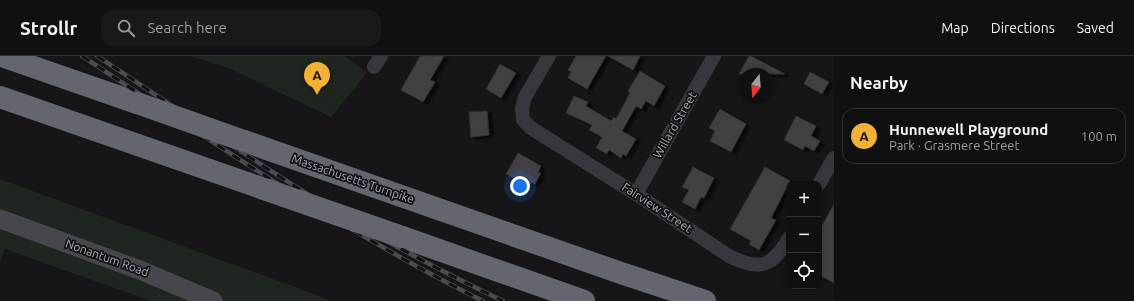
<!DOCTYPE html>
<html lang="en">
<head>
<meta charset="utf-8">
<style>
  :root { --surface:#101012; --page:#19191b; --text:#f1f3f6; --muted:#9c9d9f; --line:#303032; --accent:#f2b134 }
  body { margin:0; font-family:Ubuntu,sans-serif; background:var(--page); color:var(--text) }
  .controls { position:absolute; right:12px; bottom:12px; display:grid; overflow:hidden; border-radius:8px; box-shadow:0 2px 6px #0003 }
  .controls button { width:36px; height:36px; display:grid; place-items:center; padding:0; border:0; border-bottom:1px solid var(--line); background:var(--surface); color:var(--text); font:20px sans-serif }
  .compass { position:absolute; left:738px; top:12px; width:36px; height:36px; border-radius:50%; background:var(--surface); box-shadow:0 2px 6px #0003; rotate:196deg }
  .you { position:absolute; left:520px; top:130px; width:14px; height:14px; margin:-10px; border:3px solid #fff; border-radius:50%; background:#1a73e8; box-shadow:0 0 0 6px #1a73e833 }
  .badge { display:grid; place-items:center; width:26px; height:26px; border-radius:50%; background:var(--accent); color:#111; font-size:13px; font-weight:700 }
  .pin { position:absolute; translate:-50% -33px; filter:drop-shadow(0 1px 2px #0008) }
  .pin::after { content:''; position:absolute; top:21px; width:14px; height:12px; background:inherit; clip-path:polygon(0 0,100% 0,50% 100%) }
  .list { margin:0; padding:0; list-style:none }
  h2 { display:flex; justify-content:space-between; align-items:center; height:52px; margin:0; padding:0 16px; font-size:17px }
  h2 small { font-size:13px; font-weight:400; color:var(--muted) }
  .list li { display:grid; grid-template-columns:26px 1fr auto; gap:12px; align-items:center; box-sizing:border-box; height:56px; margin:0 8px 8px; padding:0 8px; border:1px solid var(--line); border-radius:12px }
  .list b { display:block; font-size:15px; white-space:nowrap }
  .list p { margin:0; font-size:13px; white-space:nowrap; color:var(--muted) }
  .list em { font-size:13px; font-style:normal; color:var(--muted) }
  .icon { flex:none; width:22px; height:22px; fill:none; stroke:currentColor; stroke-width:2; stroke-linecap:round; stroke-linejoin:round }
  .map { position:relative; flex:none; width:834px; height:245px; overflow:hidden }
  header { display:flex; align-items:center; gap:24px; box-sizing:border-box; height:56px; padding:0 20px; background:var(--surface); border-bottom:1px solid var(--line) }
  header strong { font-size:19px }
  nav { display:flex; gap:22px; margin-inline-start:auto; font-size:14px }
  .search { width:280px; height:36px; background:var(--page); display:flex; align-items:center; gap:10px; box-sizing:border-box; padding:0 14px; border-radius:12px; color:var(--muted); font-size:15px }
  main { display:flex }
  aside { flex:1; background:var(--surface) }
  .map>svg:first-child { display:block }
</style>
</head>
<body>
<header>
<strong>Strollr</strong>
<div class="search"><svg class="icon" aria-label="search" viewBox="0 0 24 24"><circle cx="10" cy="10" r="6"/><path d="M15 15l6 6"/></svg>Search here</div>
<nav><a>Map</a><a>Directions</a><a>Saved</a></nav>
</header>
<main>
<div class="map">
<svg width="834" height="245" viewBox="0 0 834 245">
  <defs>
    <filter id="shadow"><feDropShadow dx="4.5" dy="2.5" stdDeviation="1" flood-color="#0009"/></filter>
  </defs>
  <rect width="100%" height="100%" fill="#161618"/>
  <g fill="#1e261f">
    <path d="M190,0H345L367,17L331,61L226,11Z"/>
    <path d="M0,123L333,245H151L5,193L0,207Z"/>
  </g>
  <g fill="#404145" stroke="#303034" filter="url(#shadow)">
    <path d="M420,0H444L430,24L435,26L423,46L401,34Z"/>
    <path d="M576,0H606L587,33L568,22L571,16L568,14Z"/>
    <path d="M608,0H640L633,14Z"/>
    <path d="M749,0H751L785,18H739Z"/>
    <path d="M500,8L516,17L501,42L486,33Z"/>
    <path d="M640,15L665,30L654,50L646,45L641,53L636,50L622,75L636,83L626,100L623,98L621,102L609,94L607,98L596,92L602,81L589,74L592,69L566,57L574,40L588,46L586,50L611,65L614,61L616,63L630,37L628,35Z"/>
    <path d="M810,16L829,26L822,38L804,28Z"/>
    <path d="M720,53L746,68L731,96L710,85L715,75L709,72Z"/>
    <path d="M487,55L489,79L471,81L469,56Z"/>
    <path d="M796,60L816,70L811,80L820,85L814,95L805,90L803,94L784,84Z"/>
    <path d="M518,97L541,110L538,116L541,117L535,128L532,126L529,130L506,118Z"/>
    <path d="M693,111L714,122L704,142L701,141L695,153L682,146L689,134L682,131Z"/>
    <path d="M765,111L790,125L771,162L776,164L759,194L749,188L751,185L730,173Z"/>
    <path d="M834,148V227L819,219V175Z"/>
  </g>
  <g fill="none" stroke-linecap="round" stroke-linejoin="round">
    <g stroke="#37383d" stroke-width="14">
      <path d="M549,0L525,41L522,52L523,64L531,72L636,138L729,200C759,215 772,212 789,182"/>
      <path d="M374,11L381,0"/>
      <path d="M819,128L834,102"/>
      <path d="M636,138L714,0"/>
    </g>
    <path stroke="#45474d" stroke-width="19" d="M0,163L140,214L213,245"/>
    <g stroke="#63666e" stroke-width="22">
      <path d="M2,0L137,47"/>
      <path d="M0,41L264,133"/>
      <path d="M244,85L618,216L705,245"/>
      <path d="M402,181L584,245"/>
    </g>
    <defs>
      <g id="rail">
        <path d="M82,0C213,86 342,175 483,245"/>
        <path d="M97,0C178,53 258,109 340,158C393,190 447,218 503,245"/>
      </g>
    </defs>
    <use href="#rail" stroke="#4a4c52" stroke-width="4.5"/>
    <use href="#rail" stroke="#111113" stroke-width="3" stroke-dasharray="9" stroke-linecap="butt"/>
    <g stroke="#63666e" stroke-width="22">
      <path d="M137,47L244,85"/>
      <path d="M264,133L402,181"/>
    </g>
  </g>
  <g text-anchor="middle" stroke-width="3.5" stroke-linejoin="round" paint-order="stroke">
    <g font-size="12" fill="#a8adb8" stroke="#111113">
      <text transform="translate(675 69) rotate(-60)" y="4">Willard Street</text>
      <text transform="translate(353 123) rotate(19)" y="4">Massachusetts Turnpike</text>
      <text transform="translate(657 152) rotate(33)" y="4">Fairview Street</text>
      <text transform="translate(107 202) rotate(20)" y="4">Nonantum Road</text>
    </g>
  </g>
</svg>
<div class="controls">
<button>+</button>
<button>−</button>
<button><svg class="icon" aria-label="locate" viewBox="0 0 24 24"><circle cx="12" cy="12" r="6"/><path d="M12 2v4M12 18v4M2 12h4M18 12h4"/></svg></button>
</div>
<svg class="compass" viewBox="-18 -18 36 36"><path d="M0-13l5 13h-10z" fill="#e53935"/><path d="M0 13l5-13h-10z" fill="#9c9d9f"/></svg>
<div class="you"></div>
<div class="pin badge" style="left:317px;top:39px">A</div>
</div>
<aside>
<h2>Nearby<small></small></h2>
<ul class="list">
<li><span class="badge">A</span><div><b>Hunnewell Playground</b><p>Park · Grasmere Street</p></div><em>100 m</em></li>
</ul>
</aside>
</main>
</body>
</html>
